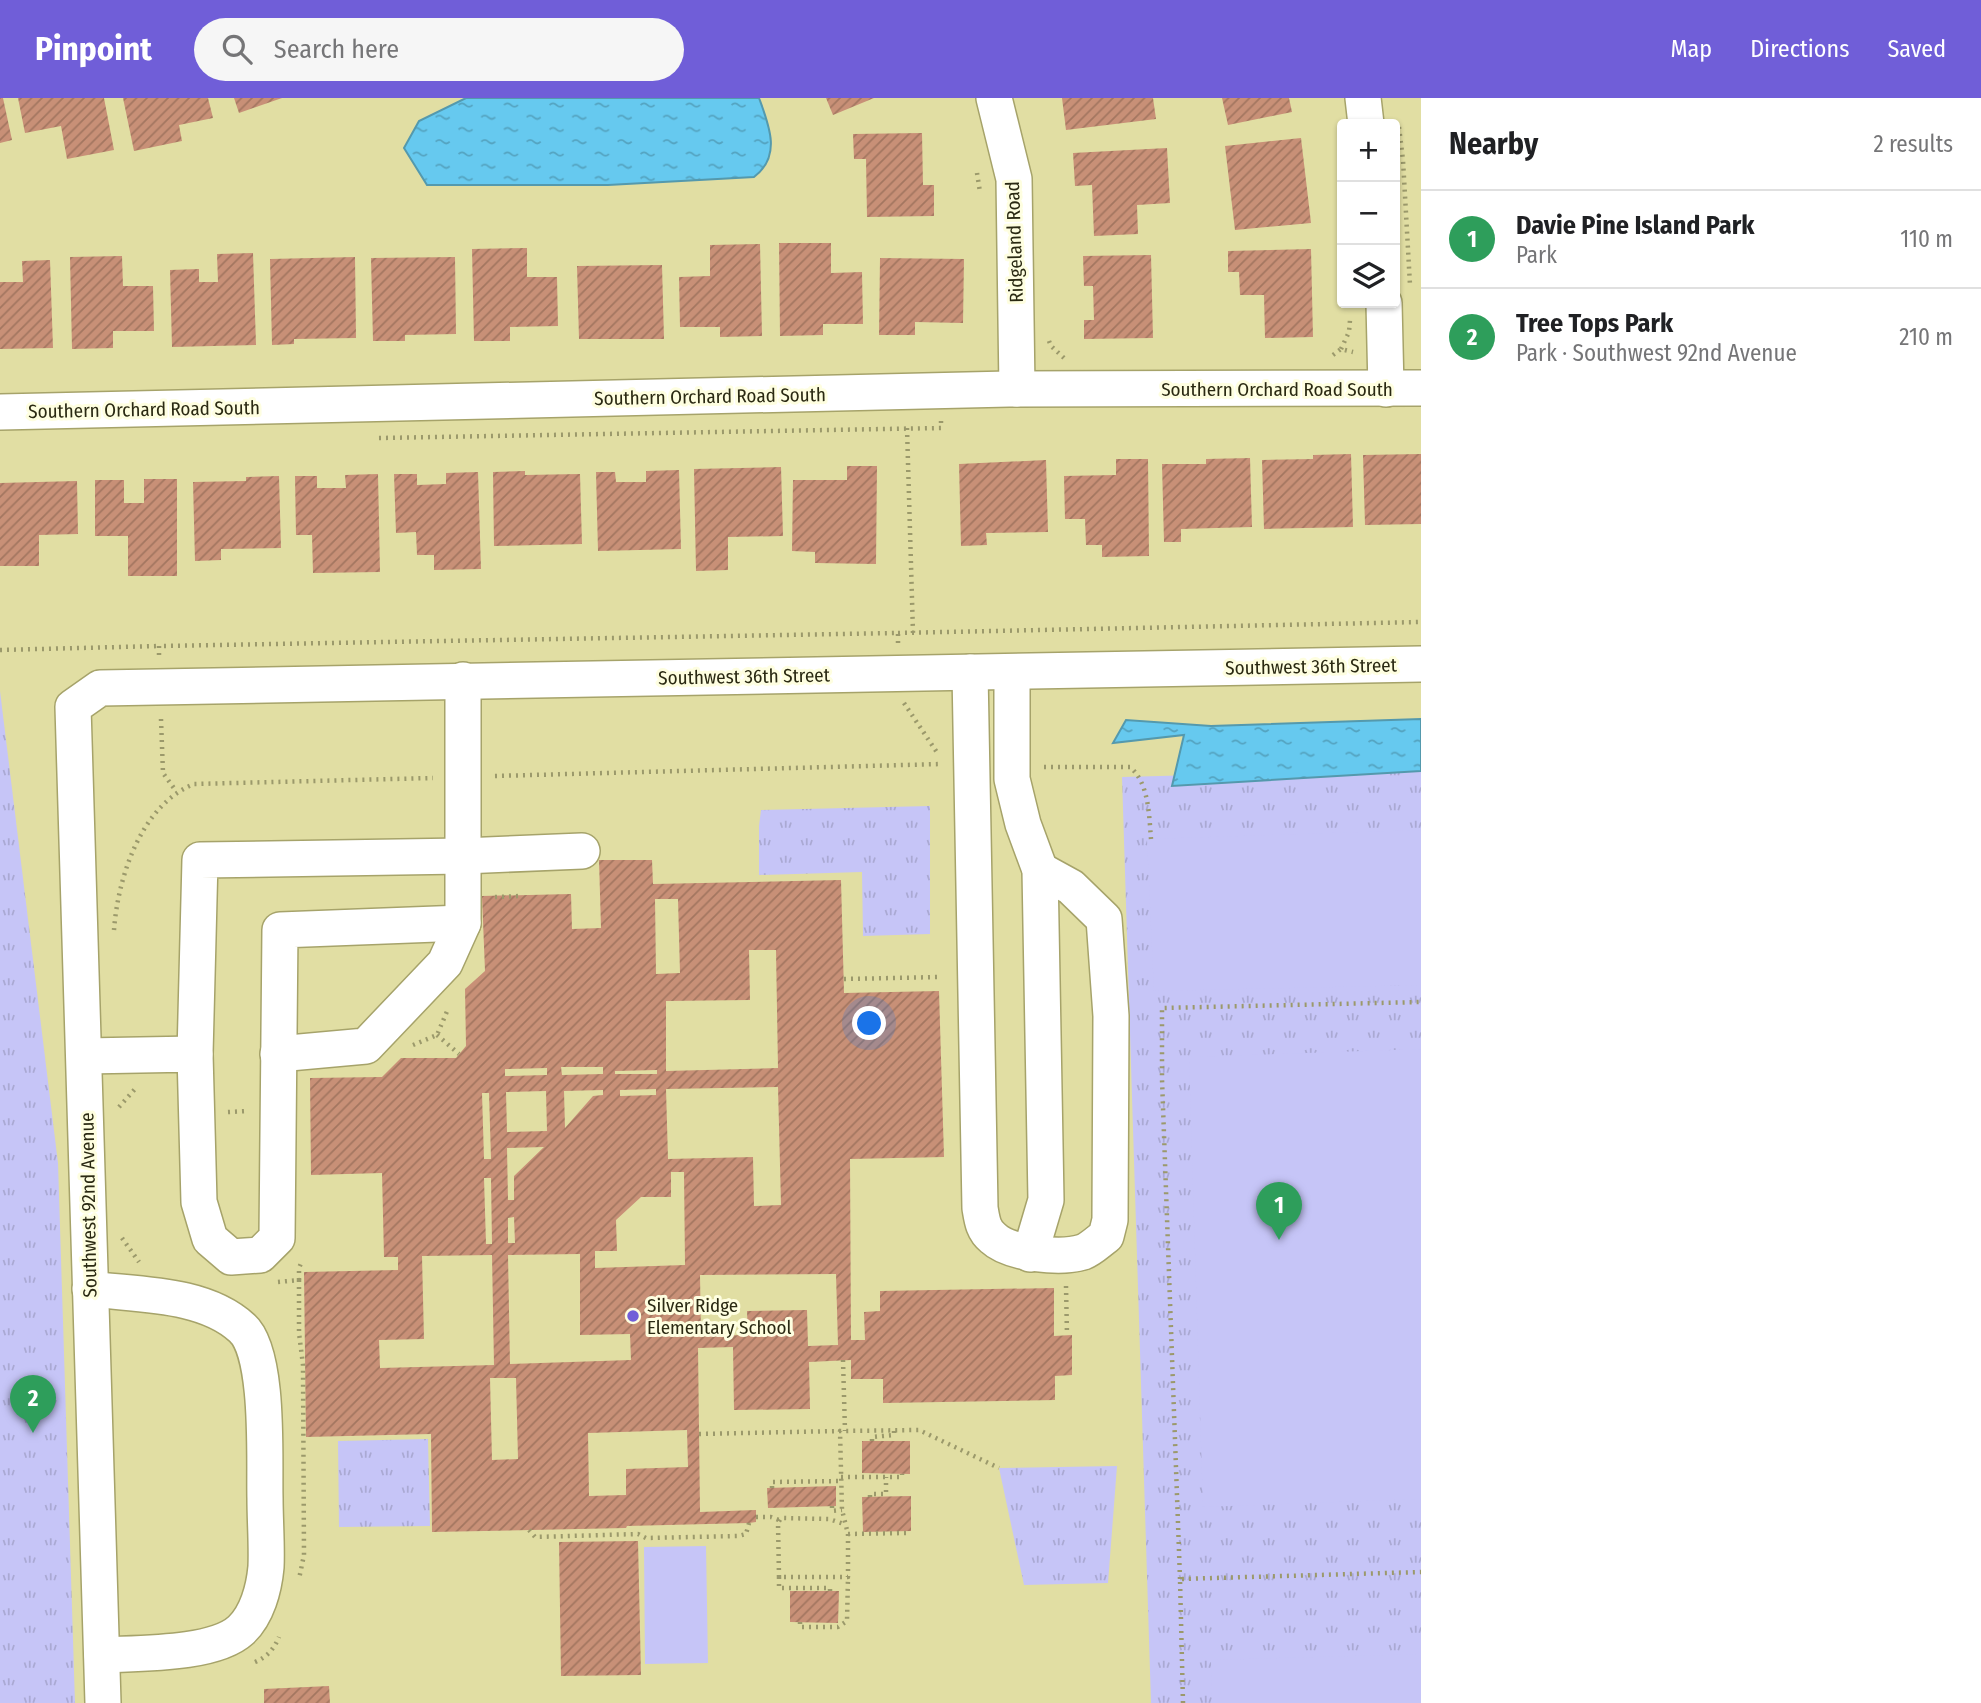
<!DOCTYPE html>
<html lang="en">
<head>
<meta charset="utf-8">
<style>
  :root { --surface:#fff; --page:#f6f6f6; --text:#202124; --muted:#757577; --line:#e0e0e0; --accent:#705ed8 }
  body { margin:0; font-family:"Fira Sans Condensed",sans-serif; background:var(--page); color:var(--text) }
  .controls { position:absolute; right:21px; top:21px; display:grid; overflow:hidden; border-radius:7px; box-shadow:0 2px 5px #0004 }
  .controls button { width:63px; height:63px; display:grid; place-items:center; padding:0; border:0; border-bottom:2px solid var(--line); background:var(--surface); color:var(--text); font:35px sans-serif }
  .you { position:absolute; left:870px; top:926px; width:24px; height:24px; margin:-18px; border:5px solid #fff; border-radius:50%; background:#1a73e8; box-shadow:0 0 0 10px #1a73e833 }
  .badge { display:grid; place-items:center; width:46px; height:46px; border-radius:50%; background:var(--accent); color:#fff; font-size:23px; font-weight:700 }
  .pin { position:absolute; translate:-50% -58px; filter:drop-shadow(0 2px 4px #0008) }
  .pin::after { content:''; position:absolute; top:37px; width:24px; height:21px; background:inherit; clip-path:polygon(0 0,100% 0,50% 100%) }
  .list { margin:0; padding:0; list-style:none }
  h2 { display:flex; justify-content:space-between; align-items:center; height:91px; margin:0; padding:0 28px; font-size:30px }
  h2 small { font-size:23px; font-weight:400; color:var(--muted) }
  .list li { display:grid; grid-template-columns:46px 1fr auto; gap:21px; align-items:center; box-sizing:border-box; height:98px; padding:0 28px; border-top:2px solid var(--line) }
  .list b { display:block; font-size:26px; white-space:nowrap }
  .list p { margin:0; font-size:23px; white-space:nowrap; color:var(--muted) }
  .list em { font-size:23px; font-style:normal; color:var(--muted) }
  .icon { flex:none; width:38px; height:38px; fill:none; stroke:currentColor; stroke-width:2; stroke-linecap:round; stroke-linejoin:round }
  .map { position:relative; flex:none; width:1421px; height:1605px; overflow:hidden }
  header { display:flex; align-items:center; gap:42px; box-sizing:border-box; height:98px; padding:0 35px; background:var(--accent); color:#fff }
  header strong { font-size:33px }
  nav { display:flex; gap:38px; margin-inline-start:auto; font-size:24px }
  .search { width:490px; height:63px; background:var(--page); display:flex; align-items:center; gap:18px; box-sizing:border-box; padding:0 24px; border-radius:38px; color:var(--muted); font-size:26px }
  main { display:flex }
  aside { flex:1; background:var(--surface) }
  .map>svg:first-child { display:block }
</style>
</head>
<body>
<header>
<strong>Pinpoint</strong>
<div class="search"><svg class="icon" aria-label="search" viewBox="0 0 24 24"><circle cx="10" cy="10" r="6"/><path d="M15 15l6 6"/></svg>Search here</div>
<nav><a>Map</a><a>Directions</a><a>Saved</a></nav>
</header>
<main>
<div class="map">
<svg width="1421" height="1605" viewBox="0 0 1421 1605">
  <defs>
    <pattern id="park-tufts" width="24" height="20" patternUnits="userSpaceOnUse" patternTransform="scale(1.75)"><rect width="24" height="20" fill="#c6c5f7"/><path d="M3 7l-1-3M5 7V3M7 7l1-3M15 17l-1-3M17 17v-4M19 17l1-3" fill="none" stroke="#aaa9d3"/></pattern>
    <pattern id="water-ripples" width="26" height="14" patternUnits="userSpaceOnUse" patternTransform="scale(1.75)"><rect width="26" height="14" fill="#66c9ef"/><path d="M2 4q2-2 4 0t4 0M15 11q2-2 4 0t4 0" fill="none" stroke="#54a3c0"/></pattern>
    <pattern id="building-hatch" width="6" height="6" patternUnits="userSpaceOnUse" patternTransform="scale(1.75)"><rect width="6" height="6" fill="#c89077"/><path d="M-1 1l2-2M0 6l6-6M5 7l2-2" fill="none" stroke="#a37660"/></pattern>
  </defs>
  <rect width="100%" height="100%" fill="#e1dea3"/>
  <g fill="url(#park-tufts)">
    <path d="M0,593L58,1065L75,1605H0Z"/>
    <path d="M1421,671V1605H1151L1122,679Z"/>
    <path d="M930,708V836L863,838L862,774L759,777V728L761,712Z"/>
    <path d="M428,1341L430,1428L339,1429L338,1343Z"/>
    <path d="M1117,1368L1108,1485L1024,1487L999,1370Z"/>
  </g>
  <g fill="#c6c5f7">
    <path d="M1421,732V887L1154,893L1147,741Z"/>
    <path d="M1421,951V1401L1203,1409L1189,959Z"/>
    <path d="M706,1448L708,1565L645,1566L644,1449Z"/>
    <path d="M1421,1556V1605H1212L1211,1562Z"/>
  </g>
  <g fill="url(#water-ripples)" stroke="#5499ad" stroke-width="2">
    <path d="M466,0H759C769,27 782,58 754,79L608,87H427L404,50L419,23Z"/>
    <path d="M1421,621V673L1172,688L1184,637L1113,645L1126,622L1211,628Z"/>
  </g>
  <g fill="url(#building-hatch)" fill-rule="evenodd">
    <path d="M0,0H3L12,42L0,45Z"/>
    <path d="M18,0H104L114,52L67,61L61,28L25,35Z"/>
    <path d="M123,0H208L213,20L179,27L182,43L134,53Z"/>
    <path d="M234,0H282L239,15Z"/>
    <path d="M826,0H874L833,17Z"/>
    <path d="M1062,0H1153L1156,21L1066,32Z"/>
    <path d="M1222,0H1289L1292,14L1228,27Z"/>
    <path d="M922,35L923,87H934V118L867,119L866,61H854L853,36Z"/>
    <path d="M1301,40L1311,125L1235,132L1225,48Z"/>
    <path d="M1167,50L1170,105L1137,107L1138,136L1094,138L1092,87L1075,88L1073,55Z"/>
    <path d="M779,145H831V175L862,174L863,226H823V237L780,238Z"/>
    <path d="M760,146L762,238L720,239V229H680L679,179L710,178V147Z"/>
    <path d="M527,150V179H557L558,228L510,229V243H474L472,151Z"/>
    <path d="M1311,151L1313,239L1265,240L1264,197H1240L1239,174H1228V153Z"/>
    <path d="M253,155L256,247L172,249L170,172L199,171V184H218L217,156Z"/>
    <path d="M1151,157L1153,240L1084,241V222H1094L1093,188H1084L1083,158Z"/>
    <path d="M122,158L123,188H153L154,233H113V250L72,251L70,159Z"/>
    <path d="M355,159L356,240L294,241V246L272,247L270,161Z"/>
    <path d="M455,159L456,236L405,237V243H373L371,160Z"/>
    <path d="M880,160L964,161L963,225L915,224V237H879Z"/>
    <path d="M50,162L53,250L0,251V184H23L22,163Z"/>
    <path d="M662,167L664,241H579L577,168Z"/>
    <path d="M1351,356L1353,429L1264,431L1262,362L1313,361V357Z"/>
    <path d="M1421,356V426L1365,427L1363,357Z"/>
    <path d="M1250,360L1252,429L1181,431V444H1164L1162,366H1206V361Z"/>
    <path d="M1116,361H1148L1149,458L1102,459V447H1086L1085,421H1065L1064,378L1116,377Z"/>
    <path d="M1046,362L1048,434L986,435L987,447L961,448L959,366Z"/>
    <path d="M847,368H877L876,466L815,465V454L792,453L793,382H847Z"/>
    <path d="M781,369L783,438L728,439V472L696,473L694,371Z"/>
    <path d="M679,372L681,451L598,453L596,374H615L616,384H646V373Z"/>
    <path d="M525,373V377L580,376L582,446L494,448L493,374Z"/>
    <path d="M478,374L481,471L434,472V457H417L416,434L396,435L394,376H417V387L446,386V375Z"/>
    <path d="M378,376L380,474L313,475L312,437H296L295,378H317V390H346L345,377Z"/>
    <path d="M279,378L281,450L221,451V462L195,463L193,384L246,383V379Z"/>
    <path d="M144,381H177V478H128V438H95V382H124V405H144Z"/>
    <path d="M77,383L78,436L39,437V468H0V385Z"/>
    <path d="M599,762H652L653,786L841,782L844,895L939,893L944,1059L850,1061L851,1242H865L864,1214L880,1213V1193L1054,1190V1238L1072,1237V1277L1055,1278V1302L883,1305V1281H851V1262L809,1264L810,1311L734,1312L733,1249L698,1250L700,1414L756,1412V1424L749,1425L627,1428L626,1430L432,1434L431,1336L306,1339L304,1174L398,1172V1159H384L382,1075L311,1077L310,980L382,979L401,960H456L466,948L465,891L485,873L482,798L571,796L572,831L601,830ZM655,801H678L680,875L656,876ZM749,852H776L778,970L666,973V903L750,902ZM561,969H603V976L562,977ZM547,970V977L505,978V971ZM657,972V976H615V973ZM778,989L781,1107L754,1108L753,1059L668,1061L666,991ZM656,991V997L620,998V992ZM603,992V997L593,998L565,1030L564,993ZM546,993L547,1033L507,1034L506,994ZM482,995H489L491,1061H484ZM544,1049L514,1078V1102H508L507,1050ZM671,1074H684L685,1167L595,1170V1153H617L616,1122L641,1099H671ZM484,1080H491L492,1146H486ZM514,1119L515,1145H508V1120ZM580,1156V1237L630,1236L631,1262L510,1266L508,1157ZM492,1157L494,1267L380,1270L379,1242L424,1241L422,1158ZM836,1176L838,1247L808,1248L807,1212L747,1213L748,1237L701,1238L700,1177ZM490,1280H516L518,1361L492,1362ZM687,1332L688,1369L626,1371V1397L589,1398L588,1335Z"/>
    <path d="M862,1343H910V1376L862,1375Z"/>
    <path d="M836,1388V1408L768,1410L767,1390Z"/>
    <path d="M911,1398V1433L863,1434L862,1399Z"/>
    <path d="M638,1443L641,1577L561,1578L559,1444Z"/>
    <path d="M790,1493H839L838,1525L790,1524Z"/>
    <path d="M329,1588L330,1605H264V1591Z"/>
  </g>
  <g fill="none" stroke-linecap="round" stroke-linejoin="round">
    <defs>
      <g id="minor">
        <path d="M994,0L1014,81L1017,291"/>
        <path d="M1363,0L1366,26"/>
        <path d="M1384,205L1386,291"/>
        <path d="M0,314L1009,291L1421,290"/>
        <path d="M970,574L980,1110C982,1122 983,1132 993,1140C1010,1156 1061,1161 1083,1154C1091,1151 1099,1143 1106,1138L1110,1122L1111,918L1104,821L1071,789L1040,772"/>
        <path d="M1012,574V681L1023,726L1040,772L1046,1102L1030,1156"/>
        <path d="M195,956L200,762L463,758L582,753"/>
        <path d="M278,956L366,948L445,865L463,825V582"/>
        <path d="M85,958L195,956L199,1104L210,1141L231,1159L260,1157L277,1140L280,832L463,825"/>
        <path d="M90,1191C139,1197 204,1195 242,1230C270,1255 264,1363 265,1400C265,1423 267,1447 266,1469C264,1491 257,1517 241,1532C214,1557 138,1555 102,1557"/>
        <path d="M103,1605L73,609L100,590L1421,566"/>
      </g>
    </defs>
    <use href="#minor" stroke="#a6a36a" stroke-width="38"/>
    <g stroke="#9b996b" stroke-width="4.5" stroke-dasharray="2 5" stroke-linecap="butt">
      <path d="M1399,29L1403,62L1410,187"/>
      <path d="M1340,43L1342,70"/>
      <path d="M977,75L980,94"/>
      <path d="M1049,243L1051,248L1064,260"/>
      <path d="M1341,251L1349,234L1350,222"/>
      <path d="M1333,257L1341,251L1353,254"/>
      <path d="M907,330L913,535"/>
      <path d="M379,340L941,330V323"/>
      <path d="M898,535L1421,524"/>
      <path d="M0,552L159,548"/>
      <path d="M159,557V548L898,535V545"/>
      <path d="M904,605L938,656"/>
      <path d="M161,621L163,675L176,693"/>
      <path d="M1044,669H1130C1149,685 1149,717 1151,741"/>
      <path d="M495,678L941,666"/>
      <path d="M495,799L521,798"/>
      <path d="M114,832C118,779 141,707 194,686L433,680"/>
      <path d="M844,881L941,879"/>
      <path d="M437,937L459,956"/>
      <path d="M413,947L437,937L448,911"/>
      <path d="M119,1009L136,990"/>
      <path d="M228,1014L247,1013"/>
      <path d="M122,1140L139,1164"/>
      <path d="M299,1182V1170L302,1163"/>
      <path d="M278,1184L299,1182V1235L303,1267L304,1457L299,1481"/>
      <path d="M1066,1188L1067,1237"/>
      <path d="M843,1262L845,1333"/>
      <path d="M699,1336L840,1333"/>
      <path d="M872,1343V1339L894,1337V1332"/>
      <path d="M841,1379H902V1376"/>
      <path d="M772,1390V1384L841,1383"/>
      <path d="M870,1399V1396H886V1379"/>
      <path d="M832,1408V1413L842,1412"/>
      <path d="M756,1419H771L779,1422"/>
      <path d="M529,1432L535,1439L638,1436L646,1440L738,1438L746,1436L749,1425"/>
      <path d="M848,1436L906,1435V1433"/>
      <path d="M779,1479L778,1425L781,1420L829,1421L844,1426"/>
      <path d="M1180,1481L1162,981V910L1421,904"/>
      <path d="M830,1493V1490H779V1479H848V1436L842,1412L840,1333L919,1332L999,1370"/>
      <path d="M800,1524V1529H838L847,1523L848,1479"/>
      <path d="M255,1564C267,1559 274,1551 279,1539"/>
      <path d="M1183,1605L1180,1481L1421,1474"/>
    </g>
    <use href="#minor" stroke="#fff" stroke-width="35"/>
  </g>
  <circle fill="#705ed8" stroke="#fefee0" stroke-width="2.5" cx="633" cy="1218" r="7"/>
  <g text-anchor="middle" stroke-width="6" stroke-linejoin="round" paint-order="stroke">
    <g font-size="19" fill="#2a2912" stroke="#fefee0">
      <text transform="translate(1014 144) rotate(-92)" y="7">Ridgeland Road</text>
      <text x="1277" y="298">Southern Orchard Road South</text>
      <text transform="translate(710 298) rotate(-1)" y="7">Southern Orchard Road South</text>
      <text transform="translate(144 311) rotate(-1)" y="7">Southern Orchard Road South</text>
      <text transform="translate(1311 568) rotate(-1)" y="7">Southwest 36th Street</text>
      <text transform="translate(744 578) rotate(-1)" y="7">Southwest 36th Street</text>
      <text transform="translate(88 1107) rotate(-91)" y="7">Southwest 92nd Avenue</text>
    </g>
    <g font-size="19" fill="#2a2912" stroke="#fefee0" text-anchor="start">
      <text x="647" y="1214">Silver Ridge<tspan x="647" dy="22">Elementary School</tspan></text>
    </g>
  </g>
</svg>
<div class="controls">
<button>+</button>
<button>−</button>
<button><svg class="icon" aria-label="layers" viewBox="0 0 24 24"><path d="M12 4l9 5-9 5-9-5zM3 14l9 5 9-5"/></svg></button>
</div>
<div class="you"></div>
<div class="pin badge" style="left:1279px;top:1142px;background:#2e9e5b">1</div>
<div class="pin badge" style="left:33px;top:1335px;background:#2e9e5b">2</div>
</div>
<aside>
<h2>Nearby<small>2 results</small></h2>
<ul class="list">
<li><span class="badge" style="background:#2e9e5b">1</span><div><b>Davie Pine Island Park</b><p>Park</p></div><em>110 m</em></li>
<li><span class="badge" style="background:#2e9e5b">2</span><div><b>Tree Tops Park</b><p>Park · Southwest 92nd Avenue</p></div><em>210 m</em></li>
</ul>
</aside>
</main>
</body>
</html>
